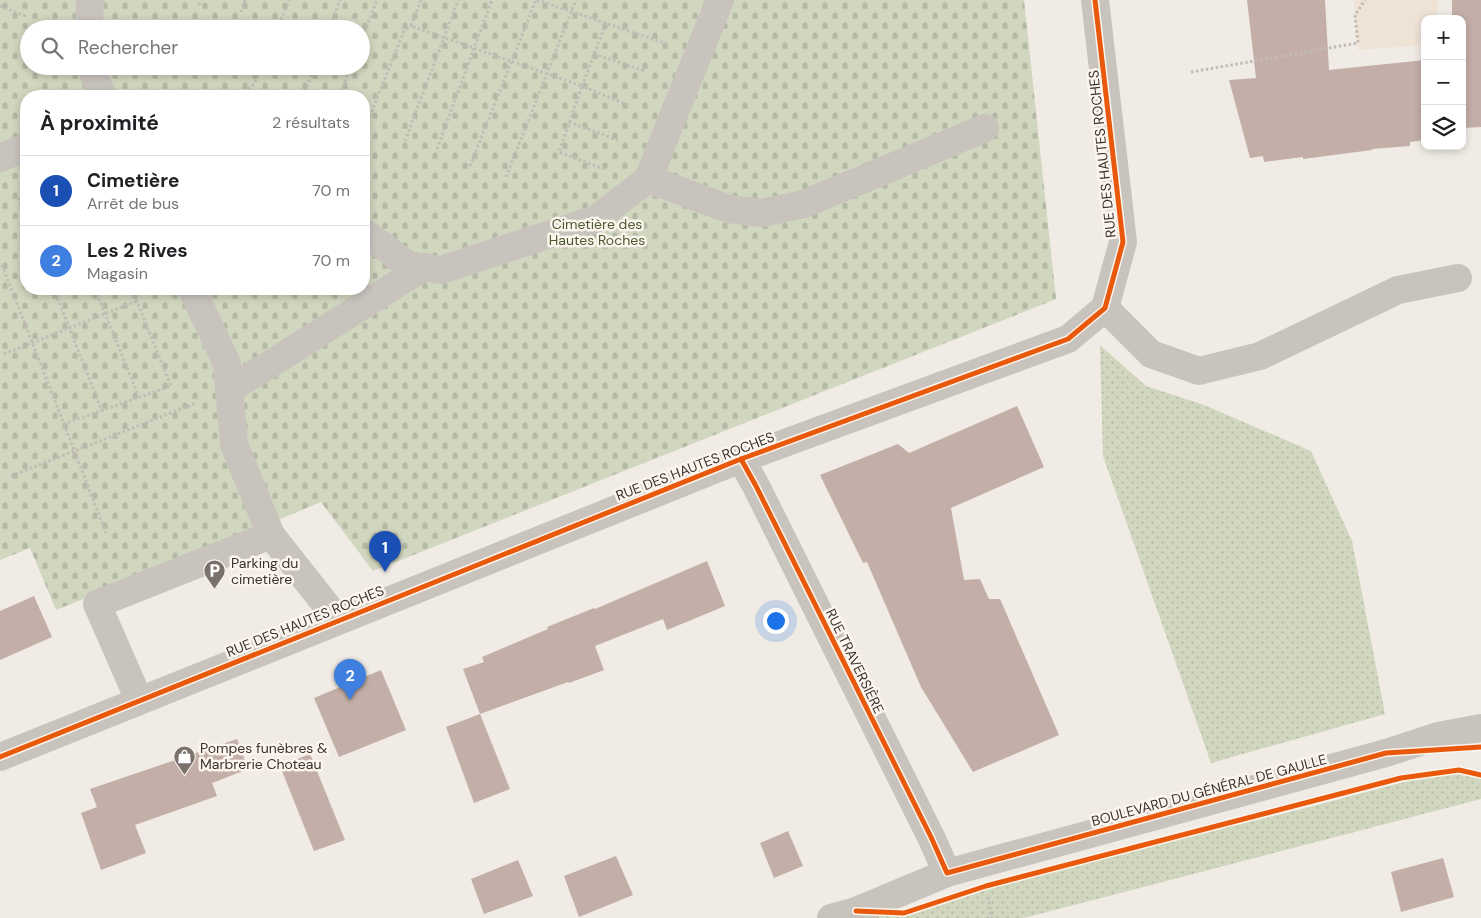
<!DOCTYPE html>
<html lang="fr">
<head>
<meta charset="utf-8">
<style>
  :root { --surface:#fff; --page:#f6f6f6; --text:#202124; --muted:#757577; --line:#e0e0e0; --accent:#7c3aed }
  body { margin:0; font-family:"DM Sans",sans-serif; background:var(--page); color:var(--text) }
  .controls { position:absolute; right:15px; top:15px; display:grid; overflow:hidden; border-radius:10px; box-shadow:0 2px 8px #0003 }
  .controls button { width:45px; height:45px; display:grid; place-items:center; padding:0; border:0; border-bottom:1px solid var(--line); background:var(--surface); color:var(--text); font:25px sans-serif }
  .you { position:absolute; left:775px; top:620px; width:18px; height:18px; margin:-12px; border:4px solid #fff; border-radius:50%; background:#1a73e8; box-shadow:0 0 0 8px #1a73e833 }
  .badge { display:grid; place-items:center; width:32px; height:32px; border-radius:50%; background:var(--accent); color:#fff; font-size:16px; font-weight:700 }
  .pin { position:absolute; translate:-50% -41px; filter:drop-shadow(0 1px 2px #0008) }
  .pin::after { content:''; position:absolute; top:26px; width:18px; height:15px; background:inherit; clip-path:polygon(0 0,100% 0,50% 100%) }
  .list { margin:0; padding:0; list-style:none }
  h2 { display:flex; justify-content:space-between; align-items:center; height:65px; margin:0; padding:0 20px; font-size:21px }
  h2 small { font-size:16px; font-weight:400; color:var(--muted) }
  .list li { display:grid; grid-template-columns:32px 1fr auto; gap:15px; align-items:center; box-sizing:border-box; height:70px; padding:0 20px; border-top:1px solid var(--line) }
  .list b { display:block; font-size:19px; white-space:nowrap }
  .list p { margin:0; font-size:16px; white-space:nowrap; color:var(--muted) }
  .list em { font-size:16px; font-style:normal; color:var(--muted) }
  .icon { flex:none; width:28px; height:28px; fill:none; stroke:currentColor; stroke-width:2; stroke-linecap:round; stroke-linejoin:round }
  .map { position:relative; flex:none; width:1481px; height:918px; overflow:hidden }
  .search { position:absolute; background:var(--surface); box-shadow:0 2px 8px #0003; left:20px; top:20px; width:350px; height:55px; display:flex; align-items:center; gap:12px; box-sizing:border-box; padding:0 18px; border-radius:28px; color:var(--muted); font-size:19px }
  .panel { position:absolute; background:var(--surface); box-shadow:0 2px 8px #0003; left:20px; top:90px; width:350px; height:205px; border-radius:20px }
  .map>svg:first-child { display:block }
</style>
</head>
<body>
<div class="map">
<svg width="1481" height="918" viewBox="0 0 1481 918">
  <defs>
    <pattern id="grass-dots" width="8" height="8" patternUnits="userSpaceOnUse" patternTransform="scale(1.25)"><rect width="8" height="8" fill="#d1d6bf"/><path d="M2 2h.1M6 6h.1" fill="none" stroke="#b4b8a4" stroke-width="1.8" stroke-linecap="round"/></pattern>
    <pattern id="cemetery-stones" width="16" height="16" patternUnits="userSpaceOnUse" patternTransform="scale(1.25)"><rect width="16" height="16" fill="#d1d6bf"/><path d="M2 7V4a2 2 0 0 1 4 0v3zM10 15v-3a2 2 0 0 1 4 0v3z" fill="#b4b8a4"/></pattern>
  </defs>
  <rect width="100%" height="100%" fill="#f0ebe5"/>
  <g fill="url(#grass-dots)">
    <path d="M1100,345L1146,386L1204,405L1311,451L1352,541L1385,714L1211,763L1103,456Z"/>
    <path d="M1460,767L1481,776V799L1024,918H873L986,886L1310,807Z"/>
  </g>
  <path fill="url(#cemetery-stones)" fill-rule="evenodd" d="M0,0H1024L1056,299L373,571L321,502L266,525L56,610L30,548L0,560ZM29,29H361V66H29ZM26,96H364V289H26Z"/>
  <path fill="#eee3d5" d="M1354,0H1438L1437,19H1425V45L1358,50Z"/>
  <g fill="#c3afa7">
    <path d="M1247,0H1325L1329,70L1425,60V140L1410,142V146L1372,149V150L1303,159V157L1264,162L1263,156L1250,158L1229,80L1256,78Z"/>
    <path d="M1452,0H1481V127L1462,128V19H1452Z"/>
    <path d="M1017,406L1044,467L951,508L964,580L980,579L989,599H1000L1059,735L973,772L921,687L867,562L863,563L820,475L898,444L909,453Z"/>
    <path d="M707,561L725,606L667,630L663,619L595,646L604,670L569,683L568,682L480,714L463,669L484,662L482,657L548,629L547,627L594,608L595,609Z"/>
    <path d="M34,596L52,637L0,660V611Z"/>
    <path d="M381,670L406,730L339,757L314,698Z"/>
    <path d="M480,714L510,789L474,803L446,727Z"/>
    <path d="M237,739L248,769L212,783L217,796L135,825L146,853L101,870L81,813L97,807L90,789Z"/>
    <path d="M310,754L345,840L314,851L280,766Z"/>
    <path d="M788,831L803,866L774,878L760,843Z"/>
    <path d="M616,856L633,895L579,917L564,876Z"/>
    <path d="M1443,858L1454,897L1401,912L1391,872Z"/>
    <path d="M518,860L533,896L484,914L471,879Z"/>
  </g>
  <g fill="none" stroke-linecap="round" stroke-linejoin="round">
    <g stroke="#c2bbb6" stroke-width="3" stroke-dasharray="2.5 2.5" stroke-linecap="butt">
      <path d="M421,0L411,26L582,86L559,152L604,169"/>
      <path d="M537,0L667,44"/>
      <path d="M199,5L201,0"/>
      <path d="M0,6L28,17"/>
      <path d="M241,12L245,0"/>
      <path d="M606,23L582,86L630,106"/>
      <path d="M277,29L289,0"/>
      <path d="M329,29L340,0"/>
      <path d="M361,41L377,0"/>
      <path d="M594,54L645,71"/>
      <path d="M1191,72L1358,43L1355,15L1365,0"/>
      <path d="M241,96L254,84L262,66"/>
      <path d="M303,96L315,66"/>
      <path d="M339,96L351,66"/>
      <path d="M569,122L620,141"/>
      <path d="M366,126L404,31L411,26"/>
      <path d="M405,141L458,0"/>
      <path d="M437,149L492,0"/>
      <path d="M470,166L536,0"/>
      <path d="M506,177L576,0"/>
      <path d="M18,198L26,218"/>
      <path d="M2,265L64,424L171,386L132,289"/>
      <path d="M54,289L102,411"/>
      <path d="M95,289L139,397"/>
      <path d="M4,354L137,301"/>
      <path d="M64,424L106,533"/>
      <path d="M11,476L196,403"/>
      <path d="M988,897L992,918"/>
    </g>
    <g stroke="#c9c3be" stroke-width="28">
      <path d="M89,29L90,0"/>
      <path d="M92,66L94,76L103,96"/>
      <path d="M0,158L26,147"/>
      <path d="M648,179L729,209L761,213L804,204L985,128"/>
      <path d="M364,232L408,265L441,270L596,219L648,179L720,0"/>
      <path d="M192,289L227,364L234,444L271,535"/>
      <path d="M1105,308L1151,354L1199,371L1260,356L1398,290L1458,278"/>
      <path d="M229,390L424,267"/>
      <path d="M741,459L756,486L931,837L947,873"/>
      <path d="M139,700L97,604L271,535L338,620"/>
      <path d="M0,757L741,459L1068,339L1105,308L1123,242L1095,0"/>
      <path d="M831,918L856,911L947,873L1386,753L1438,736L1481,728"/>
    </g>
    <defs>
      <g id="cycleway">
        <path d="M741,459L756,486L931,837L947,873L1386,753L1481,747"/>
        <path d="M0,757L741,459L1068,339L1105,308L1123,242L1095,0"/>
        <path d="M856,911L904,913L986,886L1401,778L1459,770L1481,775"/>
      </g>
    </defs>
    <use href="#cycleway" stroke="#fbf5ee" stroke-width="8"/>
    <use href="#cycleway" stroke="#e8590c" stroke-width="5"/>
  </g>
  <defs>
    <symbol id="parking-pin" viewBox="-11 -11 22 30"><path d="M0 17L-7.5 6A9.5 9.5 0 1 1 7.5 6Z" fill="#7a716c" stroke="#fbf5ee"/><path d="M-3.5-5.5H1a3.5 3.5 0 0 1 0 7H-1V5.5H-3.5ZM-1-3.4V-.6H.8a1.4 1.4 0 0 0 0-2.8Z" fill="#fff"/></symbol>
    <symbol id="shop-pin" viewBox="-11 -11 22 30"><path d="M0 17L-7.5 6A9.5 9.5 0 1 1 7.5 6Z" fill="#7a716c" stroke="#fbf5ee"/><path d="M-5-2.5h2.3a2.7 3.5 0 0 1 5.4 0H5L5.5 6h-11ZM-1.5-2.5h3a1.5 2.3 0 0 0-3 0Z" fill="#fff"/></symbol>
  </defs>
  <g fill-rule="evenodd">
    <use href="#parking-pin" x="202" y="558" width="25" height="34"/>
    <use href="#shop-pin" x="172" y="744" width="25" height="34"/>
  </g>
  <g text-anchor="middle" stroke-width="5" stroke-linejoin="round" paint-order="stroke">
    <g font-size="14" fill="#3b302b" stroke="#fbf5ee">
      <text transform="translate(1102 154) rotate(-96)" y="5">RUE DES HAUTES ROCHES</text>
      <text transform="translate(695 466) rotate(-21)" y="5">RUE DES HAUTES ROCHES</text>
      <text transform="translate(305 621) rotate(-22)" y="5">RUE DES HAUTES ROCHES</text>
      <text transform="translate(855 661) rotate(64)" y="5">RUE TRAVERSIÈRE</text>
      <text transform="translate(1209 790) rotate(-15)" y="5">BOULEVARD DU GÉNÉRAL DE GAULLE</text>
    </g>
    <g font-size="14" fill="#4a5a2e" stroke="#fbf5ee">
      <text x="597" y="229">Cimetière des<tspan x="597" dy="16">Hautes Roches</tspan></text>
    </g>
    <g font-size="14" fill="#3b302b" stroke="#fbf5ee" text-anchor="start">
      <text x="231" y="568">Parking du<tspan x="231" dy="16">cimetière</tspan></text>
      <text x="200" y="753">Pompes funèbres &amp;<tspan x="200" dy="16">Marbrerie Choteau</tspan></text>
    </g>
  </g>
</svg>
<div class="controls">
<button>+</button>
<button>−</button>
<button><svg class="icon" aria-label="layers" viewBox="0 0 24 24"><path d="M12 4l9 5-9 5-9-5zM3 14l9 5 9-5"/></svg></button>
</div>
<div class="you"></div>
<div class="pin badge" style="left:385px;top:572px;background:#1a4fb4">1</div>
<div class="pin badge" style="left:350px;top:700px;background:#3f7fe0">2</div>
<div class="search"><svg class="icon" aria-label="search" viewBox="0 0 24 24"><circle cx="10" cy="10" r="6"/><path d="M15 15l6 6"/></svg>Rechercher</div>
<section class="panel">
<h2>À proximité<small>2 résultats</small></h2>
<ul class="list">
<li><span class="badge" style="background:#1a4fb4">1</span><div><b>Cimetière</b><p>Arrêt de bus</p></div><em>70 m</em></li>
<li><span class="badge" style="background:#3f7fe0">2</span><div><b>Les 2 Rives</b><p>Magasin</p></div><em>70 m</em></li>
</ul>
</section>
</div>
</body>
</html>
